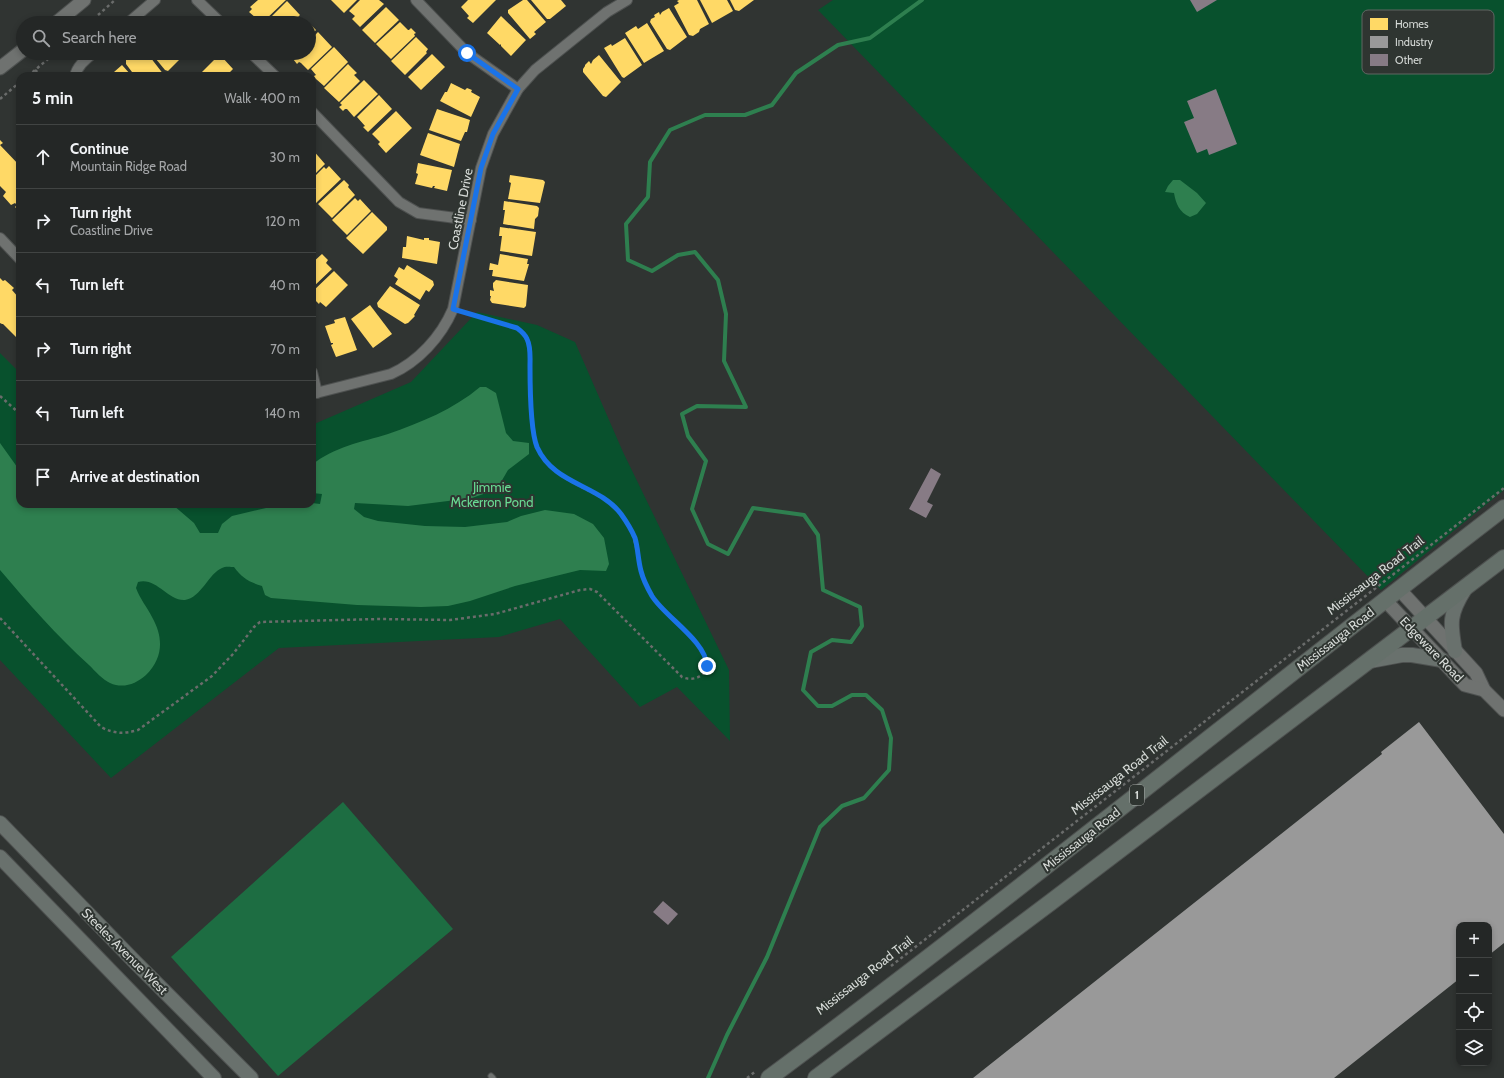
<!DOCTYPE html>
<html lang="en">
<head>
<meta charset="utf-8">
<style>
  :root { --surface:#242726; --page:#2c2f2e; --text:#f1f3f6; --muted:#a3a5a7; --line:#414443 }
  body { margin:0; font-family:Cabin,sans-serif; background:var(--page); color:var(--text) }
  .controls { position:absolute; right:12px; bottom:12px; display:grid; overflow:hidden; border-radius:8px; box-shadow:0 2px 6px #0003 }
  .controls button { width:36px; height:36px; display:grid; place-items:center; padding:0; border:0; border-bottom:1px solid var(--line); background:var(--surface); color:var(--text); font:20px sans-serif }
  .stop { position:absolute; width:12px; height:12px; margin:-9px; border:3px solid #1a73e8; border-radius:50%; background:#fff }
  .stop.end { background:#1a73e8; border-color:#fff; box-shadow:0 1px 4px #0008 }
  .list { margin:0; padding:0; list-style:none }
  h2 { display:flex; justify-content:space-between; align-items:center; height:52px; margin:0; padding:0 16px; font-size:17px }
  h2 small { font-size:13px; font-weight:400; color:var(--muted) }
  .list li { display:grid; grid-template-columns:26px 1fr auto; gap:12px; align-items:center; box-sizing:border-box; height:64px; padding:0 16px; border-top:1px solid var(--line) }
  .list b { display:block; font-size:15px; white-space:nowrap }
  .list p { margin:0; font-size:13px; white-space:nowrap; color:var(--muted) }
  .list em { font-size:13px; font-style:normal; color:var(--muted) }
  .icon { flex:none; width:22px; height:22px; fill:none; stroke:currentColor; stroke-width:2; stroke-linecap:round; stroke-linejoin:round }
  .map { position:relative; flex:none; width:1504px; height:1078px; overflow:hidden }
  .search { position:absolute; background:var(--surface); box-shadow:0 2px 6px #0003; left:16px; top:16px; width:300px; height:44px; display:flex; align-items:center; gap:10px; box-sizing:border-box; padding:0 14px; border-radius:22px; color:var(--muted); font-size:15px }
  .panel { position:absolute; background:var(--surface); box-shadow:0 2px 6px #0003; left:16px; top:72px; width:300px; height:436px; border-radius:12px }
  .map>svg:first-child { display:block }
</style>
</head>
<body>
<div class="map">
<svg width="1504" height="1078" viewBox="0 0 1504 1078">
  <rect width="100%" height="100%" fill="#303432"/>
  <g fill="#08512d">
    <path d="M833,0H1504V490L1381,590L818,10Z"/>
    <path d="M477,312L537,325L575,342L623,452L729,670L730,741L677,687L640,707L560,619L499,637L279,648L111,778L0,660V353L20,373V504H312V425L411,382Z"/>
  </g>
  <path fill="#1d6d42" d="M343,802L453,929L278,1076L171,957Z"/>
  <g fill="#2e7f4f">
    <path d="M1173,180H1180L1197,193L1206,203L1197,214L1190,217C1179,212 1176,204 1174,193L1165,192L1168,186Z"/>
    <path d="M480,387H486L496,393L506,433L513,441L529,443V454L508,470L501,482L489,492L472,498L408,506L355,503L354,509L364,517L378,521L425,526L465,527L507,522L521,516L545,510L574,514L593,524L604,538L609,564L606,571L580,570L515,586L470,601L448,606L421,607L357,605L271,598L265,595L262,586C249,582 242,578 234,567C231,567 225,566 222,568C209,573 201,598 185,600C167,601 157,577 138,582L136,588C140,599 147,607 152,617C164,638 163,658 146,675C136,684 123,689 110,683C103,680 95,671 89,665C57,636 28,603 0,570V443L20,471V504H170L173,505L194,523L200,533H218L222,524L232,516L283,504H312V503L320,504L322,494L312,493V465C333,447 362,442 388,434C420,423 454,409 480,387Z"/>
  </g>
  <g fill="#ffd966">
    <path d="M258,0H286L262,23L249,12L252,9L250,7Z"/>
    <path d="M331,0H357L344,13Z"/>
    <path d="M360,0H379L384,4L360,27L352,19L355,16L349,11Z"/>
    <path d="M468,0H496L473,23L467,18L469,16L461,7Z"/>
    <path d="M523,0H527L546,22L534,32L536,34L530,39L508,13V10Z"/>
    <path d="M531,0H561L566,6L550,19H547Z"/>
    <path d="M679,0H697L709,24L700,29L699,32L693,36L689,35L674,6L679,3L677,1Z"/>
    <path d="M700,0H727L733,11L712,23Z"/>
    <path d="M730,0H754L739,11L735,10Z"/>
    <path d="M287,1L300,15L292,23H265Z"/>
    <path d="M386,7L399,20L375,43L362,30Z"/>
    <path d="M669,8L687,37L670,50L667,49L650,22L651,19L655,17L654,15L659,12L660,15L662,12Z"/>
    <path d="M182,16L189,23H172L175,22Z"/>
    <path d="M501,16L526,40L511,56L501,46V44L500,45L487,33Z"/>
    <path d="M400,22L408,30H409L411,28L416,33L414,34L415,36L391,59L376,44Z"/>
    <path d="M309,23L316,30L309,37Z"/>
    <path d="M647,23L664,51L644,63L625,33L636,26L638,29Z"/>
    <path d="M318,32L332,47L308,70L301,63L299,62L297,64L293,59L295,57L294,56L297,53H309V41Z"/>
    <path d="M416,37L428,49L426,52L427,53L405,75L391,61Z"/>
    <path d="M625,38L642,65L624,78L622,77L604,48L611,44L612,46Z"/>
    <path d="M334,47L348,62L324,86L316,79L314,76L316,75L311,69Z"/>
    <path d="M133,53L134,55L136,53H147L164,75L162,76H135L126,64V60L130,59L128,57Z"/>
    <path d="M151,53H180L183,56L168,71L165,70Z"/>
    <path d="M432,54L445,67L421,90L408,77Z"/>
    <path d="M599,55L621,82L606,97L603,96L583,72V69L585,66V65L589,61L591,64L593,60Z"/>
    <path d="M217,57L220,59L222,57L233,69L226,76H198Z"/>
    <path d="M348,64L357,73L354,75L360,81L339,102L324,88Z"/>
    <path d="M122,65L131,75L108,76L114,72Z"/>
    <path d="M364,80L378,94L354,117L347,109H345L343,111L339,107L342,105L340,103Z"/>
    <path d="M451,83L465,90L467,88L472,90L471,92L480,97L471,117L440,101L445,92H447Z"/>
    <path d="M379,95L392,109L368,132L363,127L365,126L357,117Z"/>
    <path d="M437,109L470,120L467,132H465L461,141L429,130Z"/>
    <path d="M396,111L412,128L386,153L378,144L380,142L372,134Z"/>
    <path d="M428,133L460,144L454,167L420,155Z"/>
    <path d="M0,140L3,143L0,145L20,166V212L15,207L17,205L15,203L11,205L3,196L6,192L0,186Z"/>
    <path d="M312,149L325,164L312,177Z"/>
    <path d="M418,163L452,170L447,191L434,188L435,186H433L432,188L415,184L418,174L416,173Z"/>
    <path d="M329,166L341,179L316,203L312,199V179L324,167L326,169Z"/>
    <path d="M510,175L543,180L545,182L540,203L508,199L511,183L509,182Z"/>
    <path d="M344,180L349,185L348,187L355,195L332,218L318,204Z"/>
    <path d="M355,198L358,201L360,199L371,211L347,235L332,220Z"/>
    <path d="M504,201L537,206L539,208L538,216L535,219L534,229L503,224L505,210H503Z"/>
    <path d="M372,212L387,227V230L363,254L346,238Z"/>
    <path d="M500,227L536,232L532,256L500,251L502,236H499Z"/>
    <path d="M407,236L424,240V238H429V240L440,242L437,264L402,258L403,247H406Z"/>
    <path d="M322,254L328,260L326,263L332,269L312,288V263Z"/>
    <path d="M500,254L528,259L527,264H529L524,281L492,276L493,270H489L490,263L498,265Z"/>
    <path d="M407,265L433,281L434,285L429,292L426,290L420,300L395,284L398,279L394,276L399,267L404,270Z"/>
    <path d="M334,271L348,285L326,307L320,302L319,304L312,297V292Z"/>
    <path d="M0,278L3,281L5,280L14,288L12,290L19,298L20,297V341L3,324H2L0,323Z"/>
    <path d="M496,280L528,285L526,306L524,308L492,303L490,300L491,296H490V290L494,291L493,287V283Z"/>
    <path d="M390,286L420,305L414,315L415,316L408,323L405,324L378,307L377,303Z"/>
    <path d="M370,305L392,334L373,348L351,319Z"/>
    <path d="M345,317L357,350L336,357L331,345L333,344V343H331L325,326L335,323L334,320Z"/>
  </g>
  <path fill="#999" d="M1419,722L1504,834V943L1489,955V925H1459V979L1334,1078H973L1382,754L1381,752Z"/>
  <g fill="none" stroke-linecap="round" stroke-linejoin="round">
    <path stroke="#2e7f4f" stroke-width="4" d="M708,1078L727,1035L767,957L820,827L842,806L864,798L889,770L891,738L882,710L866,695H852L832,706H818L803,690L811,652L832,640L851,642L862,626L860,607L823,590L818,535L804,515L753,508L728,554L708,544L692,509L706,461L688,436L682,414L697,406L746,407L724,361L726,314L718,280L695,252L678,255L652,271L628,260L626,224L648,197L650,162L670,130L705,115H745L772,105L796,73L838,45L870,38L922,0"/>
  </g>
  <g fill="#877b85">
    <path d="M1190,0H1217L1197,12Z"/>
    <path d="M1216,89L1237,144L1209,155L1207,149L1197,153L1184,122L1194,118L1187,101Z"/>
    <path d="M931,468L941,474L927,502L933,505L926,518L909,509Z"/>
    <path d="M663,901L678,914L668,925L653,912Z"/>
  </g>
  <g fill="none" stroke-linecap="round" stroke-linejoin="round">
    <defs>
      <path id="service" d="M491,1076L493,1078"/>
      <g id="minor">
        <path d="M197,0L221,23"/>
        <path d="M416,0L467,53L518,89"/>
        <path d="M128,23L155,0"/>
        <path d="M251,53L275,76"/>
        <path d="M75,76C77,66 86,59 93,53"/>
        <path d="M312,112L399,202L418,213L471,220"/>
        <path d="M0,238L20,259"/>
        <path d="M312,372L317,393"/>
        <path d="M312,394L391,374C418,362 441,337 453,309L481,168L493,134L518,89L535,70L607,12L627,0"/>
      </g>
      <g id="tertiary">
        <path d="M56,23L84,0"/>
        <path d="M0,68L23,50"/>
        <path d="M1399,589L1476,673L1484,690L1504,710"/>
        <path d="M1385,600L1465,685L1484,690"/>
      </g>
      <g id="secondary">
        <path d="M1455,651C1450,623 1449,614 1465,589"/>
        <path d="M1370,661L1402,655H1412L1442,660"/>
        <path d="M0,823L135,962L251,1078"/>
        <path d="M0,857L214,1078"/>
      </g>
      <g id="primary">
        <path d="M769,1078C1018,893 1258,697 1504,508"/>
        <path d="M816,1078L1051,902L1504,558"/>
      </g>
    </defs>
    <use href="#service" stroke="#4e5150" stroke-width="7"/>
    <use href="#minor" stroke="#4e5150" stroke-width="12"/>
    <use href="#tertiary" stroke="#4e5150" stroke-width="15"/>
    <use href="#secondary" stroke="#4e5150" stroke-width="16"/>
    <use href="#primary" stroke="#4e5150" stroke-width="18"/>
    <g stroke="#6a6c6b" stroke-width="2.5" stroke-dasharray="3 3" stroke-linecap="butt">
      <path d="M89,23L115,0"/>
      <path d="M35,70L42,76"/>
      <path d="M28,76L55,53"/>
      <path d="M0,99L20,82"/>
      <path d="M0,396L20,414"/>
      <path d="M0,618L101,727C114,734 124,734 138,730L212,676L233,654L254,627L260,622L380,619L450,620L495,614L580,590L590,589L597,592L682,677C698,684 715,669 703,654C699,648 696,642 691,636C688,632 682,628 678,624C668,616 658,606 652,595C648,588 643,578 641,570C636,549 635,531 621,514C597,486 552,484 537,447C530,428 530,387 530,366C530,357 531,347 527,339C525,334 521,331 517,328L463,312"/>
      <path d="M891,966L1504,488"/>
      <path d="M747,1078L756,1071"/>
    </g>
    <use href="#service" stroke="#6f7270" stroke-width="5"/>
    <use href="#minor" stroke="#6f7270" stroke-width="10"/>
    <use href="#tertiary" stroke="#6f7270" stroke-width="13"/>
    <use href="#secondary" stroke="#69716d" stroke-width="14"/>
    <use href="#primary" stroke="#65706a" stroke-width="16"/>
  </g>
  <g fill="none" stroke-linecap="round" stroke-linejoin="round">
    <path stroke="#1a73e8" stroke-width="5" d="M467,53L518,89L493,134L481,168L453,309L517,328C521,331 525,334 527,339C531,347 530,357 530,366C530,387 530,429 537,447C554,485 598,484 621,514C626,521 632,531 635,538C638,548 638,560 641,571C643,579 648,589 652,596C665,617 706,641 707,666"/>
  </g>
  <g text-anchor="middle" stroke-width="4" stroke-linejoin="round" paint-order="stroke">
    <rect fill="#2f3531" stroke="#a4a8a5" stroke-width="1" x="1130" y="785" width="14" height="20" rx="3"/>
    <g font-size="12" font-weight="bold" fill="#d6dad7">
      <text x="1137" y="799">1</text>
    </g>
    <g font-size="13" fill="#d6dad7" stroke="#2f3531">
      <text transform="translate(460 209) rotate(-79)" y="5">Coastline Drive</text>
      <text transform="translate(1375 575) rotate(-38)" y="5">Mississauga Road Trail</text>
      <text transform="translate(1335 639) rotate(-38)" y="5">Mississauga Road</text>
      <text transform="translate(1432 649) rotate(46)" y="5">Edgeware Road</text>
      <text transform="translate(1119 775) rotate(-38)" y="5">Mississauga Road Trail</text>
      <text transform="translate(1081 839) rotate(-38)" y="5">Mississauga Road</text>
      <text transform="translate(125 951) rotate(45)" y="5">Steeles Avenue West</text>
      <text transform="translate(864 975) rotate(-38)" y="5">Mississauga Road Trail</text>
    </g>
    <g font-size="13" fill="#69db93" stroke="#2f3531">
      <text x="492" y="492">Jimmie<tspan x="492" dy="15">Mckerron Pond</tspan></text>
    </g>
  </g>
  <rect x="1362" y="10" width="132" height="64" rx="6" fill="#2f3531" stroke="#616763" stroke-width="1"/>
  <rect x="1370" y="18" width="18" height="12" fill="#ffd966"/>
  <rect x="1370" y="36" width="18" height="12" fill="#999"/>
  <rect x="1370" y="54" width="18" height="12" fill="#877b85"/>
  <g font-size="11" fill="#d6dad7">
    <text x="1395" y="28">Homes</text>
    <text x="1395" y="46">Industry</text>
    <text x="1395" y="64">Other</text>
  </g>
</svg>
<div class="controls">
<button>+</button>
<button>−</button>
<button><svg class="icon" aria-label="locate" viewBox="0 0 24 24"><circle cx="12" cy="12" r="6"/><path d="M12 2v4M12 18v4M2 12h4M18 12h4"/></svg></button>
<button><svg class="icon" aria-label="layers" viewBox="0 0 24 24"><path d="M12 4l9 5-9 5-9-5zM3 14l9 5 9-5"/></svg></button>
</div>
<div class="stop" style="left:467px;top:53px"></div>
<div class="stop end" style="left:707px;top:666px"></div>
<div class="search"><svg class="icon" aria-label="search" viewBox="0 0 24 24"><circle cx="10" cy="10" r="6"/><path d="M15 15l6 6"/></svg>Search here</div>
<section class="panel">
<h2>5 min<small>Walk · 400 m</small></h2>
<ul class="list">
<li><svg class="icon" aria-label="ahead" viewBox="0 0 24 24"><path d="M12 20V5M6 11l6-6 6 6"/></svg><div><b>Continue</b><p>Mountain Ridge Road</p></div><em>30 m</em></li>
<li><svg class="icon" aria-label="right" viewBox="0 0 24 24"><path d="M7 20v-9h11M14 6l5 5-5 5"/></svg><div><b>Turn right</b><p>Coastline Drive</p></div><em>120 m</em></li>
<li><svg class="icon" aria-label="left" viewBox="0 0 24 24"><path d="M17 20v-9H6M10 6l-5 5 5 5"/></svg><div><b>Turn left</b></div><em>40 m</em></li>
<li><svg class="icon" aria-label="right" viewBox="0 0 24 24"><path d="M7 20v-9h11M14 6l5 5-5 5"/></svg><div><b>Turn right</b></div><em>70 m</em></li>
<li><svg class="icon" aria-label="left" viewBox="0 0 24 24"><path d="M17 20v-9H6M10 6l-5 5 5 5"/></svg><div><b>Turn left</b></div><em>140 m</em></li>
<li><svg class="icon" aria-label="arrive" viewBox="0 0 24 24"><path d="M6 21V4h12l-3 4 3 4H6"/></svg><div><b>Arrive at destination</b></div></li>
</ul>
</section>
</div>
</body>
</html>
